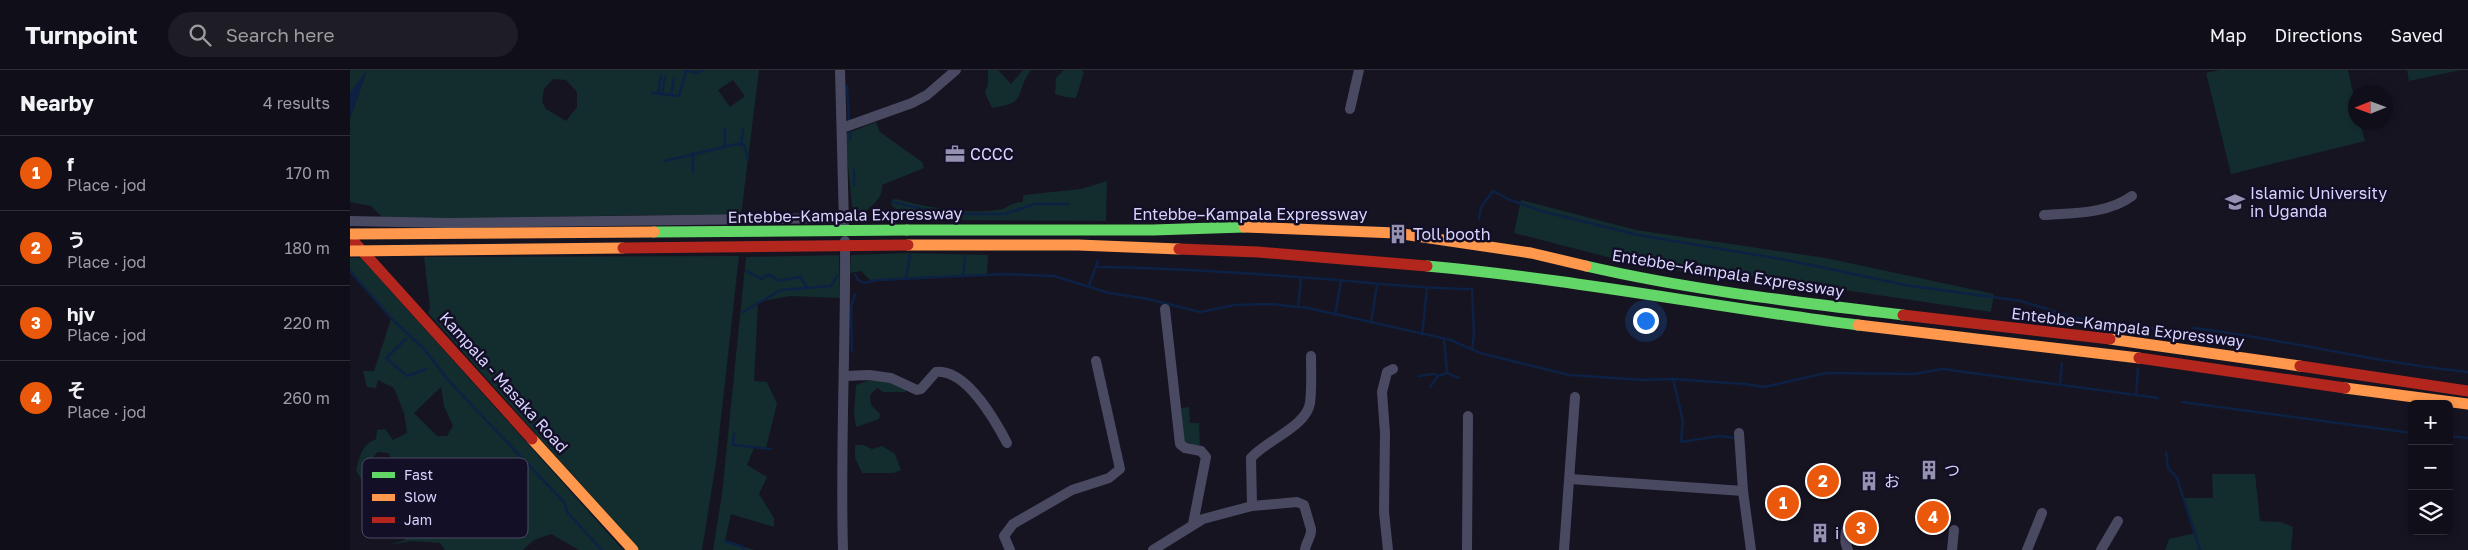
<!DOCTYPE html>
<html lang="en">
<head>
<meta charset="utf-8">
<style>
  :root { --surface:#100f19; --page:#1e1d26; --text:#f1f3f6; --muted:#9c9ca2; --line:#302f38; --accent:#ea580c }
  body { margin:0; font-family:"Golos Text","Noto Sans JP",sans-serif; background:var(--page); color:var(--text) }
  .controls { position:absolute; right:15px; bottom:15px; display:grid; overflow:hidden; border-radius:8px; box-shadow:0 2px 8px #0003 }
  .controls button { width:45px; height:45px; display:grid; place-items:center; padding:0; border:0; border-bottom:1px solid var(--line); background:var(--surface); color:var(--text); font:25px sans-serif }
  .compass { position:absolute; left:1998px; top:15px; width:45px; height:45px; border-radius:50%; background:var(--surface); box-shadow:0 2px 8px #0003; rotate:269deg }
  .you { position:absolute; left:1295px; top:250px; width:18px; height:18px; margin:-12px; border:4px solid #fff; border-radius:50%; background:#1a73e8; box-shadow:0 0 0 8px #1a73e833 }
  .badge { display:grid; place-items:center; width:32px; height:32px; border-radius:50%; background:var(--accent); color:#fff; font-size:16px; font-weight:700 }
  .pin { position:absolute; translate:-50% -50%; border:2px solid #fff; box-shadow:0 1px 5px #0006 }
  .list { margin:0; padding:0; list-style:none }
  h2 { display:flex; justify-content:space-between; align-items:center; height:65px; margin:0; padding:0 20px; font-size:21px }
  h2 small { font-size:16px; font-weight:400; color:var(--muted) }
  .list li { display:grid; grid-template-columns:32px 1fr auto; gap:15px; align-items:center; box-sizing:border-box; height:75px; padding:0 20px; border-top:1px solid var(--line) }
  .list b { display:block; font-size:19px; white-space:nowrap }
  .list p { margin:0; font-size:16px; white-space:nowrap; color:var(--muted) }
  .list em { font-size:16px; font-style:normal; color:var(--muted) }
  .icon { flex:none; width:28px; height:28px; fill:none; stroke:currentColor; stroke-width:2; stroke-linecap:round; stroke-linejoin:round }
  .map { position:relative; flex:none; width:2118px; height:480px; overflow:hidden }
  header { display:flex; align-items:center; gap:30px; box-sizing:border-box; height:70px; padding:0 25px; background:var(--surface); border-bottom:1px solid var(--line) }
  header strong { font-size:24px }
  nav { display:flex; gap:28px; margin-inline-start:auto; font-size:18px }
  .search { width:350px; height:45px; background:var(--page); display:flex; align-items:center; gap:12px; box-sizing:border-box; padding:0 18px; border-radius:28px; color:var(--muted); font-size:19px }
  main { display:flex }
  aside { flex:1; background:var(--surface) }
  .map>svg:first-child { display:block }
</style>
</head>
<body>
<header>
<strong>Turnpoint</strong>
<div class="search"><svg class="icon" aria-label="search" viewBox="0 0 24 24"><circle cx="10" cy="10" r="6"/><path d="M15 15l6 6"/></svg>Search here</div>
<nav><a>Map</a><a>Directions</a><a>Saved</a></nav>
</header>
<main>
<aside>
<h2>Nearby<small>4 results</small></h2>
<ul class="list">
<li><span class="badge">1</span><div><b>f</b><p>Place · jod</p></div><em>170 m</em></li>
<li><span class="badge">2</span><div><b>う</b><p>Place · jod</p></div><em>180 m</em></li>
<li><span class="badge">3</span><div><b>hjv</b><p>Place · jod</p></div><em>220 m</em></li>
<li><span class="badge">4</span><div><b>そ</b><p>Place · jod</p></div><em>260 m</em></li>
</ul>
</aside>
<div class="map">
<svg width="2118" height="480" viewBox="0 0 2118 480">
  <rect width="100%" height="100%" fill="#161421"/>
  <g fill="#132c2d" fill-rule="evenodd">
    <path d="M0,0H409L391,146L297,145L150,148H33L21,136L0,132V48L16,3L0,23ZM203,9L216,10L227,22V37L216,51L196,39L192,32L194,19ZM383,10L395,26L380,37L368,20Z"/>
    <path d="M638,0H648L661,14L673,0H681C664,23 679,33 642,38L635,23L638,14Z"/>
    <path d="M714,0H731L734,2L726,28L715,27L705,24L706,8Z"/>
    <path d="M1869,0H1998L2005,32L2006,52L2010,53L2015,71L1881,104L1856,3Z"/>
    <path d="M2057,0H2111L2059,11Z"/>
    <path d="M526,52L530,62L572,92L574,98L532,115C534,128 520,138 510,145L504,143L502,136L495,64Z"/>
    <path d="M757,111L756,151L559,150L556,140L546,139L541,135L542,130L546,129C579,138 613,144 648,140C657,139 660,132 673,132V125L731,119Z"/>
    <path d="M1171,130L1286,160L1476,188L1644,224L1641,242L1408,207L1304,199L1164,163Z"/>
    <path d="M558,183L638,185L637,205L520,210L511,201L500,203L501,185Z"/>
    <path d="M489,185L490,228L440,226L408,232L404,311L417,312L427,334L416,378L405,376L397,395L417,407L409,424L424,448V457L381,444L375,471L404,480H363L372,424L396,187Z"/>
    <path d="M389,186L366,393L352,480H289L78,243L80,237L74,187Z"/>
    <path d="M0,188H11L273,480H229L201,464L184,470L173,480H95L90,473L61,471L39,475L55,470L51,459L57,455L62,459H78L83,450L72,441L67,429L52,425L66,423L71,416L51,406L38,383L28,382L18,392L17,408L12,411L6,400C10,387 11,375 26,369L27,360L35,359L43,370L57,363L54,343L44,318L28,310L26,318L17,317L13,301H24L41,249L0,201ZM91,317L94,336L103,356L97,366H87L64,343Z"/>
    <path d="M541,309L557,320L555,322H533L527,318L520,325L521,335L530,344L529,349L506,357L504,344L506,315L520,310Z"/>
    <path d="M839,337L840,353H849L850,375L834,376L831,338Z"/>
    <path d="M505,375H513L522,379L532,376L545,384L551,400L544,403H512L505,388Z"/>
    <path d="M1862,404H1905L1910,451L1931,452L1943,457L1941,480H1815L1819,469L1846,463L1834,428H1863Z"/>
  </g>
  <path fill="#0d2144" d="M17,0L0,48V23Z"/>
  <g fill="none" stroke-linecap="round" stroke-linejoin="round">
    <g stroke="#0d2144" stroke-width="2.5">
      <path d="M335,0L347,3L353,0"/>
      <path d="M497,16L499,52"/>
      <path d="M302,23L329,26L336,1"/>
      <path d="M308,23L311,5"/>
      <path d="M312,24L315,7"/>
      <path d="M321,25L324,8"/>
      <path d="M500,70L501,61"/>
      <path d="M391,75L393,59"/>
      <path d="M375,76V59"/>
      <path d="M315,91L387,74L394,75L398,88"/>
      <path d="M504,100V115"/>
      <path d="M343,102V83"/>
      <path d="M542,132L595,144H655L685,134H719"/>
      <path d="M507,146V138"/>
      <path d="M1129,149L1131,137L1143,121L1160,130L1195,142L1288,165L1442,191L1555,215L1671,231L1729,249L1826,261"/>
      <path d="M747,197C823,198 899,203 975,209C1024,213 1073,219 1122,219L1124,264L1122,279"/>
      <path d="M0,201L42,249L74,279L98,310L214,432L218,443L252,480"/>
      <path d="M396,201L412,209L415,206L421,205L428,211L450,207L457,217"/>
      <path d="M505,204L508,210L514,213L529,210L653,204L704,206L759,223L798,229L850,242L885,235L920,234L958,238L1101,270L1130,283L1219,305L1294,310L1323,309L1394,314L1414,317L1476,303L1564,304L1592,299L1808,328"/>
      <path d="M613,207L615,186"/>
      <path d="M556,208L560,185"/>
      <path d="M739,215L748,191"/>
      <path d="M948,237L951,208"/>
      <path d="M393,242L431,220L481,216L487,206"/>
      <path d="M985,245L991,211"/>
      <path d="M1673,250L1704,243"/>
      <path d="M1021,253L1027,215"/>
      <path d="M1843,258C1935,269 2026,293 2118,302"/>
      <path d="M1072,265L1077,219"/>
      <path d="M56,269L36,288L57,306L76,299"/>
      <path d="M502,281L501,237L505,224"/>
      <path d="M1097,303L1109,308"/>
      <path d="M1069,306L1084,304L1088,306L1097,303L1094,269"/>
      <path d="M1323,309L1333,351L1331,372L1369,366L1387,368"/>
      <path d="M1710,314L1712,293"/>
      <path d="M1080,317L1088,306"/>
      <path d="M1786,325L1788,299"/>
      <path d="M1832,332L2062,363"/>
      <path d="M384,364L383,375L421,379"/>
      <path d="M2099,366L2118,368"/>
      <path d="M1816,382L1818,398L1827,408L1850,480"/>
      <path d="M375,471L393,477L394,480"/>
    </g>
    <g stroke="#4a4962" stroke-width="10">
      <path d="M490,0L494,154"/>
      <path d="M1000,39L1009,0"/>
      <path d="M492,58L562,33L577,25L606,0"/>
      <path d="M1694,145C1722,143 1758,144 1782,126"/>
      <path d="M0,151L99,153L494,148"/>
      <path d="M815,239L830,374L835,378L851,381L856,387L843,454"/>
      <path d="M495,306L519,305L541,308L567,320L571,319L586,302C616,299 645,350 657,373"/>
      <path d="M1389,363L1393,421L1401,480"/>
      <path d="M1220,409L1393,421"/>
      <path d="M902,436L901,388C915,371 957,356 960,333C962,318 961,302 961,286"/>
      <path d="M493,480C490,377 496,274 495,171"/>
      <path d="M660,480L654,466L663,454L722,420L759,408L770,399L746,291"/>
      <path d="M803,480L853,449L902,436L947,432L954,435L961,459C962,466 956,472 955,480"/>
      <path d="M1038,480L1034,442L1035,363L1032,322L1037,302L1043,299"/>
      <path d="M1117,480L1118,346"/>
      <path d="M1214,480L1225,327"/>
      <path d="M1498,480C1491,464 1497,457 1507,445"/>
      <path d="M1602,480L1604,460"/>
      <path d="M1677,480L1692,443"/>
      <path d="M1751,480L1768,451"/>
    </g>
    <g stroke="#63d668" stroke-width="11">
      <path d="M557,160H803L894,157"/>
      <path d="M1077,196C1221,209 1364,237 1508,255"/>
      <path d="M1236,196C1340,220 1446,232 1553,245"/>
    </g>
    <g stroke="#ff974d" stroke-width="11">
      <path d="M894,157L1046,163L1181,183L1236,196"/>
      <path d="M558,175H728L829,179"/>
      <path d="M1508,255L1789,288"/>
      <path d="M1760,269L1950,296"/>
      <path d="M1995,318L2118,334"/>
      <path d="M182,369L283,480"/>
    </g>
    <g stroke="#b3261e" stroke-width="11">
      <path d="M5,173L182,369"/>
      <path d="M829,179L908,182L1077,196"/>
      <path d="M1553,245L1760,269"/>
      <path d="M1789,288L1995,318"/>
      <path d="M1950,296L2118,321"/>
    </g>
    <path stroke="#63d668" stroke-width="11" d="M304,162L557,160"/>
    <g stroke="#ff974d" stroke-width="11">
      <path d="M0,164L304,162"/>
      <path d="M0,181L273,178"/>
    </g>
    <path stroke="#b3261e" stroke-width="11" d="M273,178L558,175"/>
  </g>
  <defs>
    <symbol id="office-bare" viewBox="-9 -9 18 18"><path d="M-6-3h4V-5.5h4V-3h4V5H-6ZM-1-4.5V-3h2v-1.5ZM-6 0V1H6V0Z" fill="#9591b1" stroke="#130f26" stroke-width="2.5" paint-order="stroke"/></symbol>
    <symbol id="university-bare" viewBox="-9 -9 18 18"><path d="M0-5L7-2L0 1L-7-2ZM-4 1L0 2.5L4 1V4Q0 6-4 4Z" fill="#9591b1" stroke="#130f26" stroke-width="2.5" paint-order="stroke"/></symbol>
    <symbol id="building-bare" viewBox="-9 -9 18 18"><path d="M-4-6H4V6H1V3H-1V6H-4ZM-2.5-4.3h1.7v1.8h-1.7ZM.8-4.3h1.7v1.8H.8ZM-2.5-1h1.7V.8h-1.7ZM.8-1h1.7V.8H.8Z" fill="#9591b1" stroke="#130f26" stroke-width="2.5" paint-order="stroke"/></symbol>
  </defs>
  <g fill-rule="evenodd">
    <use href="#office-bare" x="591" y="70" width="28" height="28"/>
    <use href="#university-bare" x="1871" y="118" width="28" height="28"/>
    <use href="#building-bare" x="1034" y="150" width="28" height="28"/>
    <use href="#building-bare" x="1565" y="386" width="28" height="28"/>
    <use href="#building-bare" x="1505" y="397" width="28" height="28"/>
    <use href="#building-bare" x="1456" y="449" width="28" height="28"/>
  </g>
  <g text-anchor="middle" stroke-width="5" stroke-linejoin="round" paint-order="stroke">
    <g font-size="16" fill="#d9d4ff" stroke="#130f26" text-anchor="start">
      <text x="620" y="90">CCCC</text>
      <text x="1900" y="129">Islamic University<tspan x="1900" dy="18">in Uganda</tspan></text>
      <text x="1063" y="170">Toll booth</text>
      <text x="1594" y="406">つ</text>
      <text x="1534" y="417">お</text>
      <text x="1485" y="469">i</text>
    </g>
    <g font-size="16" fill="#d9d4ff" stroke="#130f26">
      <text x="900" y="150">Entebbe–Kampala Expressway</text>
      <text transform="translate(495 145) rotate(-1)" y="6">Entebbe–Kampala Expressway</text>
      <text transform="translate(1378 203) rotate(9)" y="6">Entebbe–Kampala Expressway</text>
      <text transform="translate(1778 257) rotate(7)" y="6">Entebbe–Kampala Expressway</text>
      <text transform="translate(154 312) rotate(48)" y="6">Kampala - Masaka Road</text>
    </g>
  </g>
  <rect x="12" y="388" width="166" height="80" rx="8" fill="#130f26" stroke="#4e4a67" stroke-width="1"/>
  <rect x="22" y="402" width="23" height="6" fill="#63d668"/>
  <rect x="22" y="424" width="23" height="7" fill="#ff974d"/>
  <rect x="22" y="447" width="23" height="6" fill="#b3261e"/>
  <g font-size="14" fill="#d9d4ff">
    <text x="54" y="410">Fast</text>
    <text x="54" y="432">Slow</text>
    <text x="54" y="455">Jam</text>
  </g>
</svg>
<div class="controls">
<button>+</button>
<button>−</button>
<button><svg class="icon" aria-label="layers" viewBox="0 0 24 24"><path d="M12 4l9 5-9 5-9-5zM3 14l9 5 9-5"/></svg></button>
</div>
<svg class="compass" viewBox="-18 -18 36 36"><path d="M0-13l5 13h-10z" fill="#e53935"/><path d="M0 13l5-13h-10z" fill="#9c9ca2"/></svg>
<div class="you"></div>
<div class="pin badge" style="left:1433px;top:433px">1</div>
<div class="pin badge" style="left:1473px;top:411px">2</div>
<div class="pin badge" style="left:1511px;top:458px">3</div>
<div class="pin badge" style="left:1583px;top:447px">4</div>
</div>
</main>
</body>
</html>
